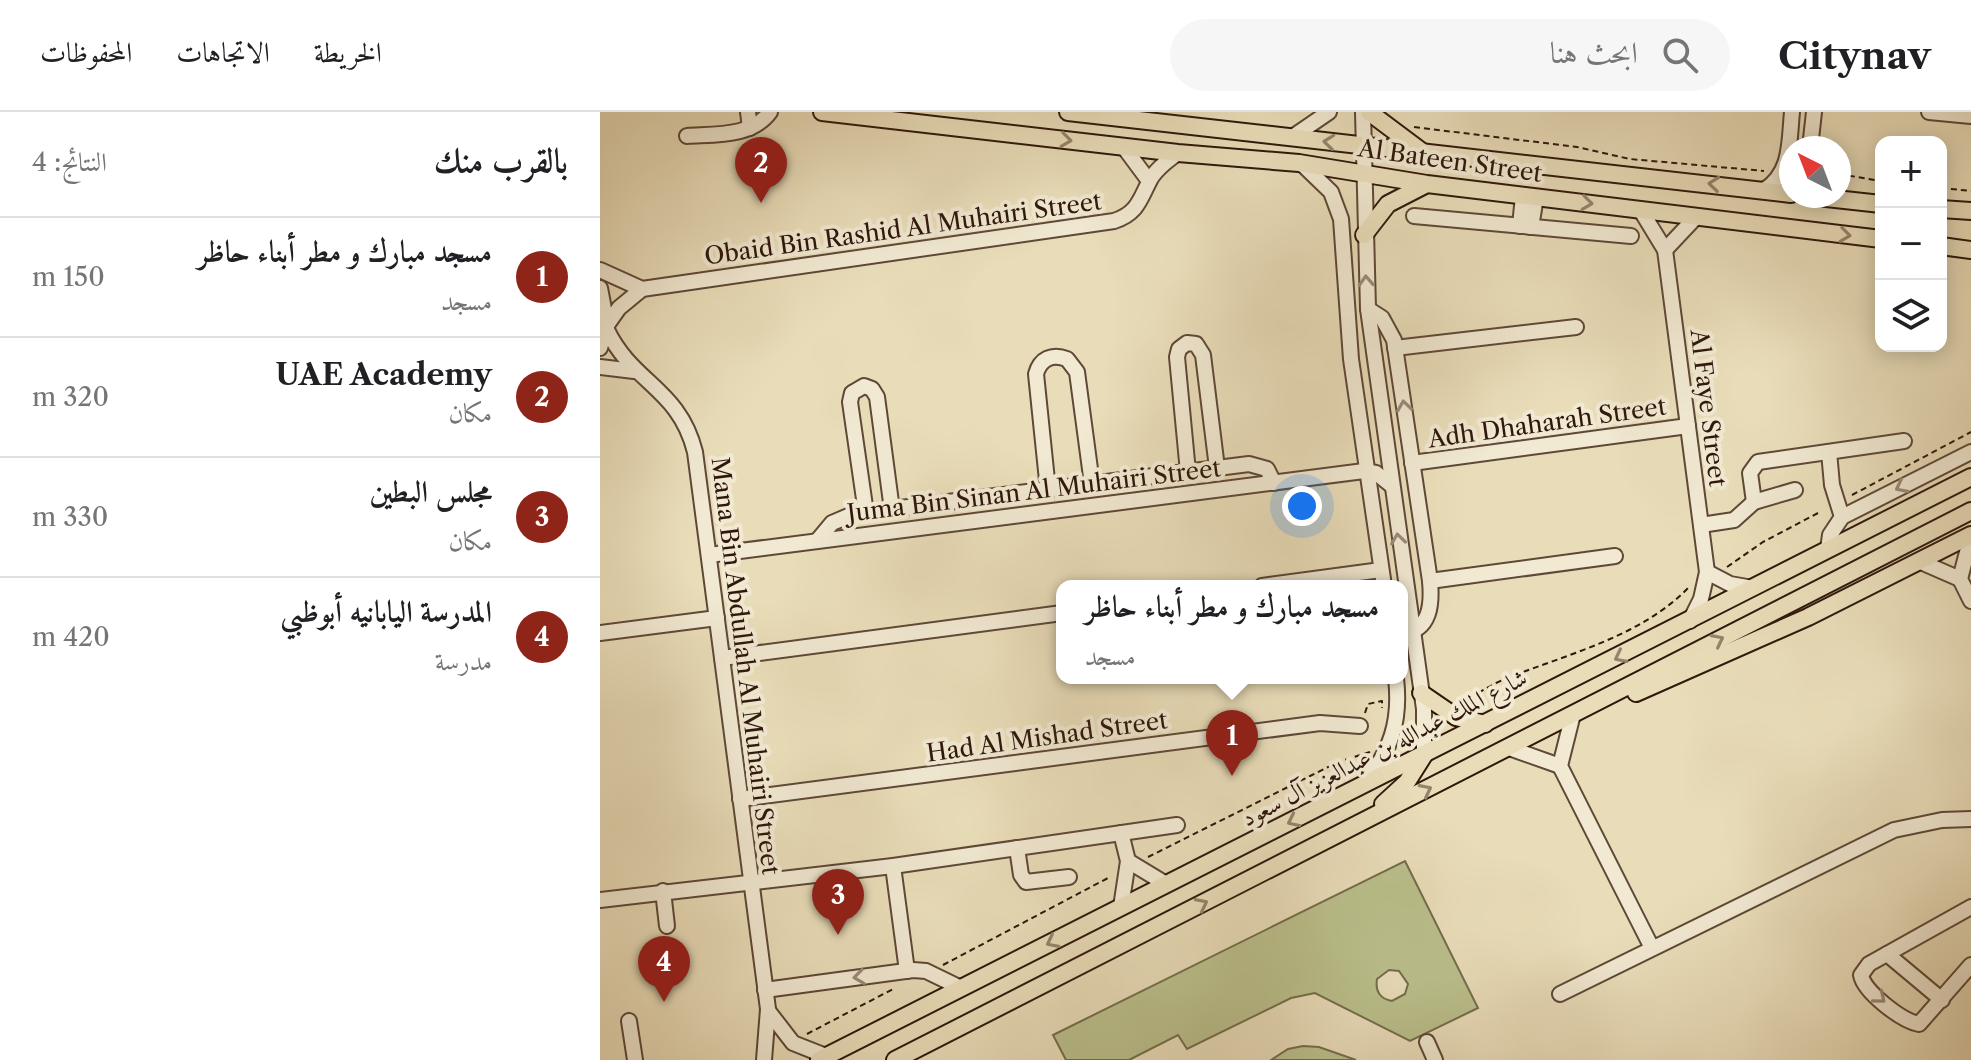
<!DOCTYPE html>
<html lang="ar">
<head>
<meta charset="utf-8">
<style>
  :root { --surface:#fff; --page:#f6f6f6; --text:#202124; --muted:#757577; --line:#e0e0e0; --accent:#8f2418 }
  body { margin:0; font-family:"Libre Caslon Text",Amiri,serif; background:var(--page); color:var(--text); direction:rtl }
  .controls { position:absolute; right:24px; top:24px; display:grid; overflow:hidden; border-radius:16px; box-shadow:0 4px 20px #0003 }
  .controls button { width:72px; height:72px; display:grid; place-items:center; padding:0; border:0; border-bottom:2px solid var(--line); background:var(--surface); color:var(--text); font:40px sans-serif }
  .compass { position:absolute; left:1179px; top:24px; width:72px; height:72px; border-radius:50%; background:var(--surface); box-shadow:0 4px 20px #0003; rotate:318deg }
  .you { position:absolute; left:702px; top:394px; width:28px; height:28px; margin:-20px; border:6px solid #fff; border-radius:50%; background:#1a73e8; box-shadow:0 0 0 12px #1a73e833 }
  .badge { display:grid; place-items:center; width:52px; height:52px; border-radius:50%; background:var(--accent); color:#fff; font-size:26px; font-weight:700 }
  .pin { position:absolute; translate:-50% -66px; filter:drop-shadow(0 2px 4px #0008) }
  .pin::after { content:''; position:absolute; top:42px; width:28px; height:24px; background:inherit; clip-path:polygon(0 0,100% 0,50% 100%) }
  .popup { position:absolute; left:456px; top:468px; width:352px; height:104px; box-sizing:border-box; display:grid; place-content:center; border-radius:16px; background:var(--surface); filter:drop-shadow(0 2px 6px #0005); font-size:26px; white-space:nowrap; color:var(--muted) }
  .popup b { font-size:30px; color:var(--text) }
  .popup::after { content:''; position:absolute; left:50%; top:100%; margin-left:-16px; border:16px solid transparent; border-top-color:var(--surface) }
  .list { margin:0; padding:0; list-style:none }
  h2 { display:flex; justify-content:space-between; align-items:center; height:104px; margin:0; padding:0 32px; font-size:34px }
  h2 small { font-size:26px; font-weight:400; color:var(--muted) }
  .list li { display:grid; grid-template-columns:52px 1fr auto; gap:24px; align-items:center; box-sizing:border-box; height:120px; padding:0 32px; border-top:2px solid var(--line) }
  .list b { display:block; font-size:30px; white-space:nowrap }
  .list p { margin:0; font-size:26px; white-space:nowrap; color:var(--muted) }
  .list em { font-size:26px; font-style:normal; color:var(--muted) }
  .icon { flex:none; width:44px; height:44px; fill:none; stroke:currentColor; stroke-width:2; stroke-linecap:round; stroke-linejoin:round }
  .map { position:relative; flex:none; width:1371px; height:948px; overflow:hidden; direction:ltr }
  header { display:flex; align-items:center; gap:48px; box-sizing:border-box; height:112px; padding:0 40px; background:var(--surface); border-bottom:2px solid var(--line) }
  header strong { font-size:38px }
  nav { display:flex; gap:44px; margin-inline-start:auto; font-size:28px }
  .search { width:560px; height:72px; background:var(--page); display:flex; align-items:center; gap:20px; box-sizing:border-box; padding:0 28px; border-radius:44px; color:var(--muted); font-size:30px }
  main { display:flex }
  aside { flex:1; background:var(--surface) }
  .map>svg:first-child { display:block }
</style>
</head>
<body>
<header>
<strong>Citynav</strong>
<div class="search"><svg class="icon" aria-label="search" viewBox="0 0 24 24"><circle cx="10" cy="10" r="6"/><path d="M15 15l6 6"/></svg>ابحث هنا</div>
<nav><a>الخريطة</a><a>الاتجاهات</a><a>المحفوظات</a></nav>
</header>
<main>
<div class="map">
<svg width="1371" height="948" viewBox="0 0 1371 948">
  <rect width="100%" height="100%" fill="#e9ddb9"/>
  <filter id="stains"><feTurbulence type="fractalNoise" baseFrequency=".0025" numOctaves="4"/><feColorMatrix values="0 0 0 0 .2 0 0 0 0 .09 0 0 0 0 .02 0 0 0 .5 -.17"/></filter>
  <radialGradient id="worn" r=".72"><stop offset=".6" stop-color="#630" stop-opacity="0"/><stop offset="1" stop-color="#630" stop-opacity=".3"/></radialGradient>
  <g fill="#bac08c" stroke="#746c4c" stroke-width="2" fill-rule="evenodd">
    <path d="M805,749L878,896L810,929L715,881L691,886L587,937L578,923L529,948H466L453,923ZM789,858L799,859L808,872L805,882L792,889C780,887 775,879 777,867Z"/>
    <path d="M703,934L719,935L756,948H671L688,937Z"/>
  </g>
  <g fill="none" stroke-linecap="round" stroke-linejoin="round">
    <defs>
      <g id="minor">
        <path d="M148,0L150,16"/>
        <path d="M763,0L768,197L824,597V643"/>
        <path d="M1329,0L1371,4"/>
        <path d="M87,24C115,22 152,25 170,0"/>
        <path d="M691,26L729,0"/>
        <path d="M523,34L549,69"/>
        <path d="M1210,36L1214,0"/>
        <path d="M703,53L731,80L741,107L751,247L784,474"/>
        <path d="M1164,78C1192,61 1189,29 1192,0"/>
        <path d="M1040,97L1065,138L1107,460L1101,487L1090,509"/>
        <path d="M814,104L1031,124"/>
        <path d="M920,114L923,84"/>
        <path d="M931,115L936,85"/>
        <path d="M1065,138L1096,105"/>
        <path d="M0,158L42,177L514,109C538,101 540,87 550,68C556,57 568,48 578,41"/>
        <path d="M0,176L7,213L0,236"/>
        <path d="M768,197L782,206L794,228L830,469C832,491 831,519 802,521"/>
        <path d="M7,213L19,196L42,177"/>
        <path d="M7,218C33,272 79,276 95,340L168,897L164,948"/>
        <path d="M795,236L976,215"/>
        <path d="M0,255L34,259"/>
        <path d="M1229,340L1232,373L1242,405"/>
        <path d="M812,351L1088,314"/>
        <path d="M588,360L577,245L579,237L587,231L596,232L603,243L617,356"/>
        <path d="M448,378L436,262C440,247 452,241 467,247L477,260L492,372"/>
        <path d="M1154,390L1150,361L1158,350L1304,329"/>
        <path d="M266,401L250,290L252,281L264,274L272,277L277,285L292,398"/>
        <path d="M1101,413L1134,408L1154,390L1195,378"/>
        <path d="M1371,425L1360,467L1371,489"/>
        <path d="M217,429L232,411L253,402L649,352L667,357L674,371"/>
        <path d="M1228,437L1230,423L1242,405L1371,340"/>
        <path d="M109,443L764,359L776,361L791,373"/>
        <path d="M1321,450L1360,467"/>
        <path d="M1107,460L1130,472L1153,476"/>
        <path d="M830,469L1015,444"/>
        <path d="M662,474L781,458"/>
        <path d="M0,521L117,506"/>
        <path d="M122,546L462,501"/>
        <path d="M973,602L960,654L1052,836"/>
        <path d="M909,636L960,654"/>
        <path d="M764,672C791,639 801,609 796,566"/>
        <path d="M140,687L720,611L760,614"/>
        <path d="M521,721L528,749L521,795"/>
        <path d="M417,736L421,763L426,770L469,765"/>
        <path d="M528,749L566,772"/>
        <path d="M293,754L307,859"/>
        <path d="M63,779L67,814"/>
        <path d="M0,788L293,754L577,713"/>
        <path d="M1371,795L1269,852L1261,863C1264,880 1302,909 1319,912L1371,853"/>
        <path d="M1287,842L1342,888"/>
        <path d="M165,878L313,858L326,859L361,876"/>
        <path d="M960,882L1294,718L1342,708L1371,707"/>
        <path d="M169,900L193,931L226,944"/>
        <path d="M29,909L35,948"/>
        <path d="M827,930L835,948"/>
      </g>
      <g id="major">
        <path d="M222,0L578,41L699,51L827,72L1281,127"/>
        <path d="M468,0L1191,82"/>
        <path d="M769,0L821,39"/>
        <path d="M1208,84L1281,92"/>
        <path d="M1341,97L1371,99"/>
        <path d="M764,123L788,92L825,73"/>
        <path d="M1341,134L1371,138"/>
        <path d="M821,581L856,605L885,612"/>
        <path d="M1036,581L1208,505L1371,423"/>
        <path d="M783,692L807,670L824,643"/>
        <path d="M219,948L1371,365"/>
        <path d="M295,948L1371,399"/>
      </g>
    </defs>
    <use href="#minor" stroke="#5e4837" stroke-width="18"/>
    <use href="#major" stroke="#2f170c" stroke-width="20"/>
    <g stroke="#2f170c" stroke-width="2" stroke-dasharray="6 4" stroke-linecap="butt">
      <path d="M814,15L977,35L1030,47L1164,59"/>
      <path d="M1239,62L1281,69"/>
      <path d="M1341,76L1371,79"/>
      <path d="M1252,383L1371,320"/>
      <path d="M1127,455L1163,430L1218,401"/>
      <path d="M861,591C876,583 890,573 905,567C967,542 1041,525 1089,475"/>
      <path d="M765,601L768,592L782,589V596"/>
      <path d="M548,745L738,650L770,640"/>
      <path d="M343,853L508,766"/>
      <path d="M207,922L295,876"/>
    </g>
    <use href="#minor" stroke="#f1e9d2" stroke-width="14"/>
    <use href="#major" stroke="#e9ddb9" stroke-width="16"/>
  </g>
  <defs><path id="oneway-chevron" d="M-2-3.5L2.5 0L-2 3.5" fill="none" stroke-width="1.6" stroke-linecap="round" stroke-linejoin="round" transform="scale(2)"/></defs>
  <g stroke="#95846b">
    <use href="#oneway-chevron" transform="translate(466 28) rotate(7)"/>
    <use href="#oneway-chevron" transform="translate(729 30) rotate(-174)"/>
    <use href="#oneway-chevron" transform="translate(1114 72) rotate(-174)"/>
    <use href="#oneway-chevron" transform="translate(987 91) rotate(7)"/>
    <use href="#oneway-chevron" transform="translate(1245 123) rotate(7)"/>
    <use href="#oneway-chevron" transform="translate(1118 528) rotate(-27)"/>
    <use href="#oneway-chevron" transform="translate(1020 545) rotate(153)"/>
    <use href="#oneway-chevron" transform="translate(826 678) rotate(-27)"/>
    <use href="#oneway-chevron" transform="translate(693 709) rotate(154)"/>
    <use href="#oneway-chevron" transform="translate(602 792) rotate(-27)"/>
    <use href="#oneway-chevron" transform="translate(452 830) rotate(153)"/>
  </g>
  <g stroke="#9a8a79">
    <use href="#oneway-chevron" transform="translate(766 169) rotate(-93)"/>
    <use href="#oneway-chevron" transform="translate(804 294) rotate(-98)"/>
    <use href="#oneway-chevron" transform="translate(1301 375) rotate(153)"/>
    <use href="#oneway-chevron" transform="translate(798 427) rotate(-98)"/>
    <use href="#oneway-chevron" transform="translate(259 865) rotate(172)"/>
    <use href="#oneway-chevron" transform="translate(1280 886) rotate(39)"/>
  </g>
  <g text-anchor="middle" stroke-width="8" stroke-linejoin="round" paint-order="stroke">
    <g font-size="24" fill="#2f170c" stroke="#f1e9d2">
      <text transform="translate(850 49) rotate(8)" y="8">Al Bateen Street</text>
      <text transform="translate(303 117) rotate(-8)" y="8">Obaid Bin Rashid Al Muhairi Street</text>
      <text transform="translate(1108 296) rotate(83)" y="8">Al Faye Street</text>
      <text transform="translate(947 311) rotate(-8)" y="8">Adh Dhaharah Street</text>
      <text transform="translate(434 379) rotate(-7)" y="8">Juma Bin Sinan Al Muhairi Street</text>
      <text transform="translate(145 554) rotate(83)" y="8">Mana Bin Abdullah Al Muhairi Street</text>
      <text transform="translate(447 625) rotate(-8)" y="8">Had Al Mishad Street</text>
      <text transform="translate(784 636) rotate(-27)" y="8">شارع الملك عبدالله بن عبدالعزيز آل سعود</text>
    </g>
  </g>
  <rect width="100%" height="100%" filter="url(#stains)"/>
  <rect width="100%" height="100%" fill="url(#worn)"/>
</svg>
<div class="controls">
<button>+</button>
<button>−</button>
<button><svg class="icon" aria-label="layers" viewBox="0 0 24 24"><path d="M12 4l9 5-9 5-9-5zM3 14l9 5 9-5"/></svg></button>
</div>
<svg class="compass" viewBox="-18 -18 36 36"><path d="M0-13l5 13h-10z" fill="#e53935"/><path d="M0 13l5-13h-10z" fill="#757577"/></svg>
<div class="you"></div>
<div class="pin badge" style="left:632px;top:664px">1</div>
<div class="popup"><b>مسجد مبارك و مطر أبناء حاظر</b>مسجد</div>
<div class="pin badge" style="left:161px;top:91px">2</div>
<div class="pin badge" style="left:238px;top:823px">3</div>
<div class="pin badge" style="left:64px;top:890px">4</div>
</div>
<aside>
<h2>بالقرب منك<small>النتائج: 4</small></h2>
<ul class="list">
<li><span class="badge">1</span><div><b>مسجد مبارك و مطر أبناء حاظر</b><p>مسجد</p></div><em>150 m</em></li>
<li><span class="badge">2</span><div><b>UAE Academy</b><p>مكان</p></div><em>320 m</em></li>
<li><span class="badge">3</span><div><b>مجلس البطين</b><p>مكان</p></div><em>330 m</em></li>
<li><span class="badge">4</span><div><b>المدرسة اليابانيه أبوظبي</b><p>مدرسة</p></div><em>420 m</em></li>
</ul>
</aside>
</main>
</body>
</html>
